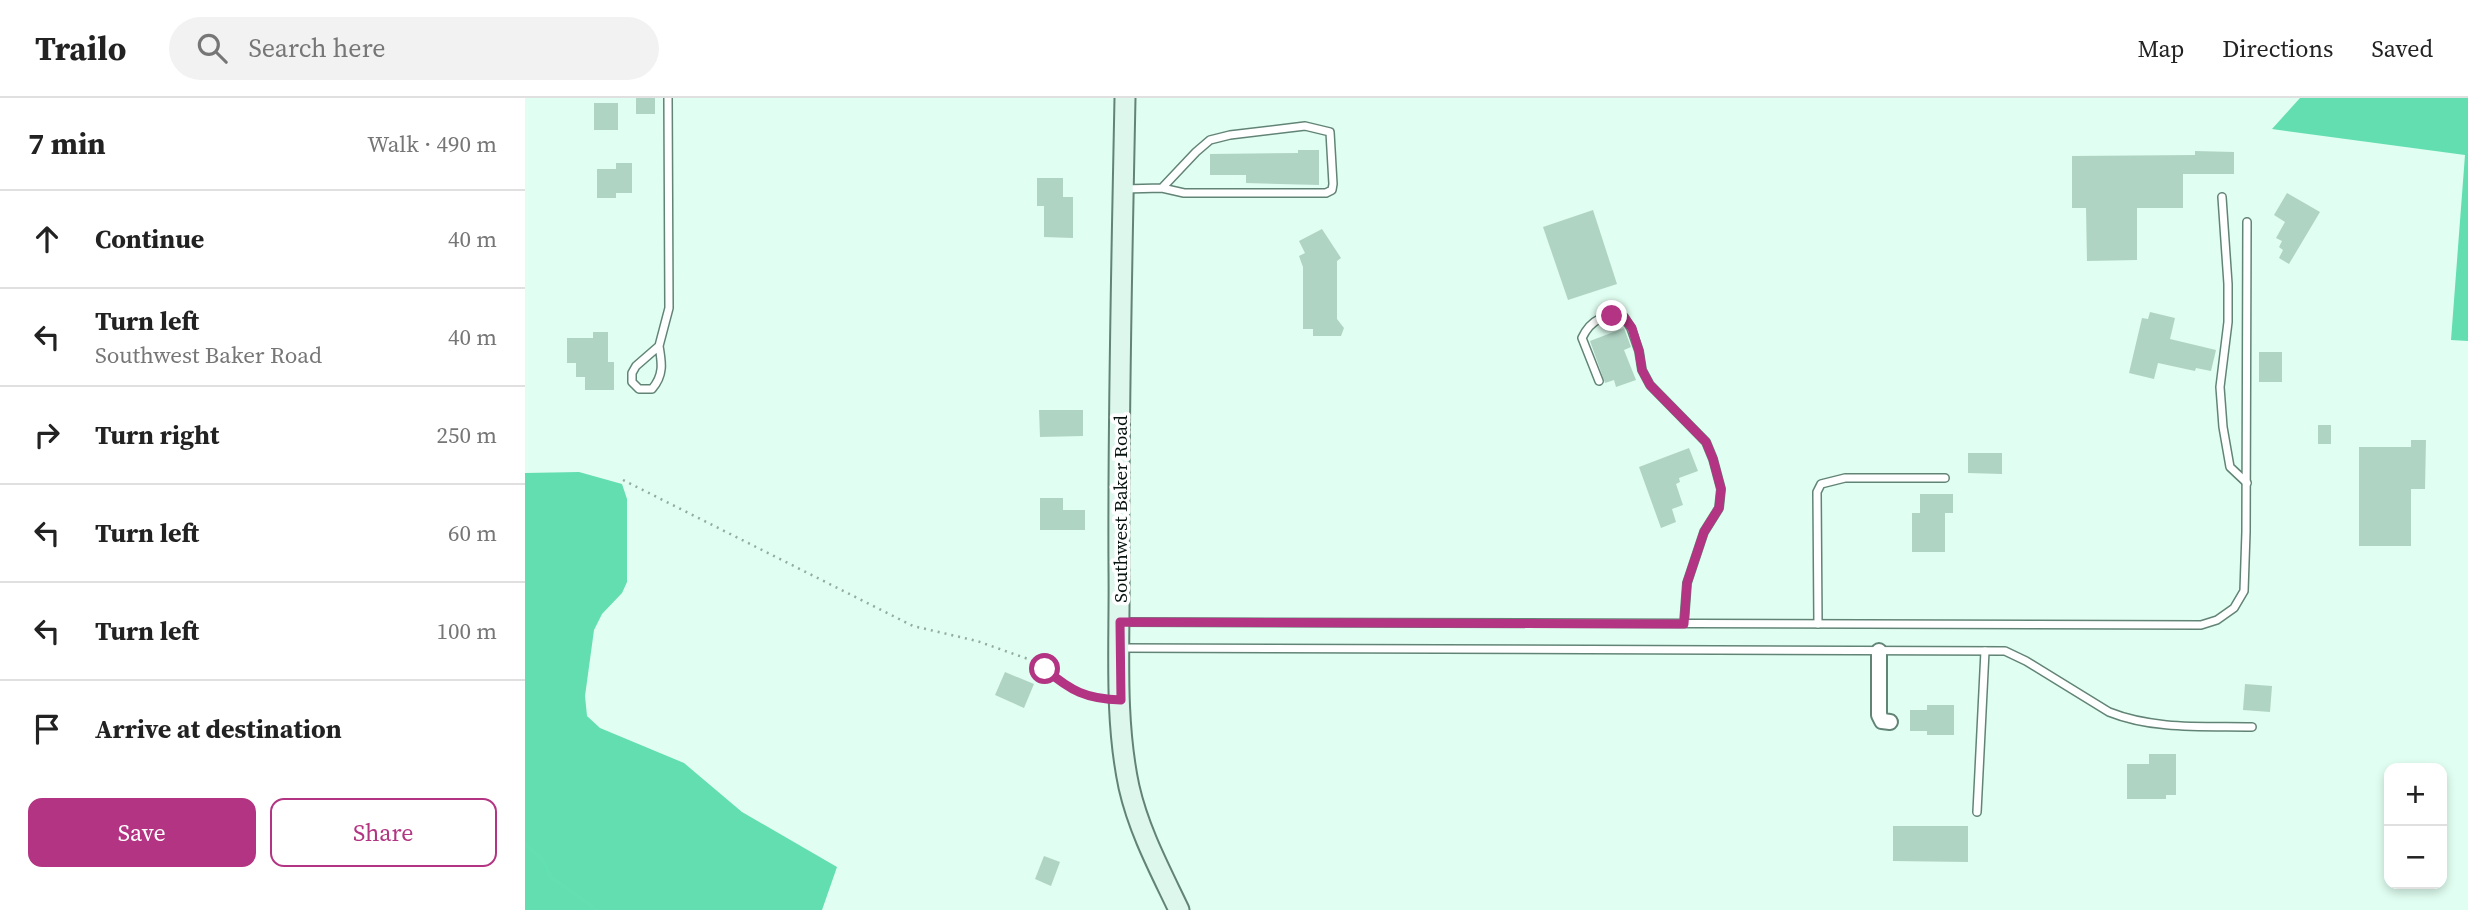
<!DOCTYPE html>
<html lang="en">
<head>
<meta charset="utf-8">
<style>
  :root { --surface:#fff; --page:#f2f2f2; --text:#222; --muted:#767676; --line:#e0e0e0; --accent:#b23482 }
  body { margin:0; font-family:"Source Serif 4",serif; background:var(--page); color:var(--text) }
  .controls { position:absolute; right:21px; bottom:21px; display:grid; overflow:hidden; border-radius:14px; box-shadow:0 4px 10px #0003 }
  .controls button { width:63px; height:63px; display:grid; place-items:center; padding:0; border:0; border-bottom:2px solid var(--line); background:var(--surface); color:var(--text); font:35px sans-serif }
  .stop { position:absolute; width:21px; height:21px; margin:-16px; border:5px solid #b23482; border-radius:50%; background:#fff }
  .stop.end { background:#b23482; border-color:#fff; box-shadow:0 2px 7px #0008 }
  .list { margin:0; padding:0; list-style:none }
  h2 { display:flex; justify-content:space-between; align-items:center; height:91px; margin:0; padding:0 28px; font-size:30px }
  h2 small { font-size:23px; font-weight:400; color:var(--muted) }
  .list li { display:grid; grid-template-columns:46px 1fr auto; gap:21px; align-items:center; box-sizing:border-box; height:98px; padding:0 28px; border-top:2px solid var(--line) }
  .list b { display:block; font-size:26px; white-space:nowrap }
  .list p { margin:0; font-size:23px; white-space:nowrap; color:var(--muted) }
  .list em { font-size:23px; font-style:normal; color:var(--muted) }
  .actions { display:flex; gap:14px; padding:21px 28px }
  .actions a { flex:1; padding:16px 0; border:2px solid var(--accent); border-radius:14px; text-align:center; font-size:24px; color:var(--accent) }
  .actions .main { background:var(--accent); color:#fff }
  .icon { flex:none; width:38px; height:38px; fill:none; stroke:currentColor; stroke-width:2; stroke-linecap:round; stroke-linejoin:round }
  .map { position:relative; flex:none; width:1943px; height:812px; overflow:hidden }
  header { display:flex; align-items:center; gap:42px; box-sizing:border-box; height:98px; padding:0 35px; background:var(--surface); border-bottom:2px solid var(--line) }
  header strong { font-size:33px }
  nav { display:flex; gap:38px; margin-inline-start:auto; font-size:24px }
  .search { width:490px; height:63px; background:var(--page); display:flex; align-items:center; gap:18px; box-sizing:border-box; padding:0 24px; border-radius:38px; color:var(--muted); font-size:26px }
  main { display:flex }
  aside { flex:1; background:var(--surface) }
  .map>svg:first-child { display:block }
</style>
</head>
<body>
<header>
<strong>Trailo</strong>
<div class="search"><svg class="icon" aria-label="search" viewBox="0 0 24 24"><circle cx="10" cy="10" r="6"/><path d="M15 15l6 6"/></svg>Search here</div>
<nav><a>Map</a><a>Directions</a><a>Saved</a></nav>
</header>
<main>
<aside>
<h2>7 min<small>Walk · 490 m</small></h2>
<ul class="list">
<li><svg class="icon" aria-label="ahead" viewBox="0 0 24 24"><path d="M12 20V5M6 11l6-6 6 6"/></svg><div><b>Continue</b></div><em>40 m</em></li>
<li><svg class="icon" aria-label="left" viewBox="0 0 24 24"><path d="M17 20v-9H6M10 6l-5 5 5 5"/></svg><div><b>Turn left</b><p>Southwest Baker Road</p></div><em>40 m</em></li>
<li><svg class="icon" aria-label="right" viewBox="0 0 24 24"><path d="M7 20v-9h11M14 6l5 5-5 5"/></svg><div><b>Turn right</b></div><em>250 m</em></li>
<li><svg class="icon" aria-label="left" viewBox="0 0 24 24"><path d="M17 20v-9H6M10 6l-5 5 5 5"/></svg><div><b>Turn left</b></div><em>60 m</em></li>
<li><svg class="icon" aria-label="left" viewBox="0 0 24 24"><path d="M17 20v-9H6M10 6l-5 5 5 5"/></svg><div><b>Turn left</b></div><em>100 m</em></li>
<li><svg class="icon" aria-label="arrive" viewBox="0 0 24 24"><path d="M6 21V4h12l-3 4 3 4H6"/></svg><div><b>Arrive at destination</b></div></li>
</ul>
<div class="actions"><a class="main">Save</a><a>Share</a></div>
</aside>
<div class="map">
<svg width="1943" height="812" viewBox="0 0 1943 812">
  <rect width="100%" height="100%" fill="#e0fef1"/>
  <g fill="#62deb1">
    <path d="M1775,0H1943V243L1926,242L1940,57L1747,31Z"/>
    <path d="M54,374L97,386L102,401V484L97,495L77,516L69,532L60,598L62,618L75,630L159,665L217,714L312,769L297,812H0V375Z"/>
  </g>
  <g fill="none" stroke-linecap="round" stroke-linejoin="round">
    <path stroke="#63dfb2" stroke-width="4.5" d="M0,746L18,762L26,779L72,812"/>
  </g>
  <g fill="#b0d4c4">
    <rect x="111" y="0" width="19" height="16"/>
    <rect x="69" y="5" width="24" height="27"/>
    <path d="M773,52H794V87L721,85V77H685V56L773,55Z"/>
    <path d="M1670,53L1709,54V76H1658V110H1612V162L1562,163L1561,110H1547V58L1670,57Z"/>
    <path d="M91,65H107V95H91V100H72V71H91Z"/>
    <path d="M512,80H538V99H548V140L519,139V108H512Z"/>
    <path d="M1762,95L1795,114L1764,166L1754,160L1758,152L1754,149L1757,143L1751,140L1760,124L1749,117Z"/>
    <path d="M1068,112L1092,186L1043,202L1018,129Z"/>
    <path d="M797,131L816,160L812,163V221L819,230L816,238H788V231H778V169L774,158L780,155L774,143Z"/>
    <path d="M1625,214L1650,220L1645,241L1691,252L1686,273L1671,270L1670,273L1633,265L1629,281L1604,275L1617,220L1623,221Z"/>
    <path d="M1099,230L1106,249L1099,252L1111,282L1091,289L1089,282L1080,285L1065,243Z"/>
    <path d="M68,234H83V264H89V292H60V279H51V265H42V240H68Z"/>
    <rect x="1734" y="254" width="23" height="30"/>
    <path d="M514,312H558V338L515,339Z"/>
    <rect x="1793" y="327" width="13" height="19"/>
    <path d="M1886,342H1901L1900,391H1886V448H1834V349H1886Z"/>
    <path d="M1164,350L1173,373L1154,380L1155,384L1151,386L1158,407L1147,411L1151,424L1136,430L1114,369Z"/>
    <path d="M1443,355H1477V376L1443,375Z"/>
    <path d="M1395,396H1428V415H1420V454H1387V415H1395Z"/>
    <path d="M515,400H538V412H560V432H515Z"/>
    <path d="M480,574L509,586L499,610L470,597Z"/>
    <path d="M1720,586L1747,588L1745,614L1718,612Z"/>
    <path d="M1402,607H1429V637H1402V633H1385V612H1402Z"/>
    <path d="M1624,656H1651V697H1641V701H1602V666H1624Z"/>
    <path d="M1368,728H1443V764L1368,763Z"/>
    <path d="M519,758L535,764L526,788L510,781Z"/>
  </g>
  <g fill="none" stroke-linecap="round" stroke-linejoin="round">
    <defs>
      <g id="service">
        <path d="M599,91L637,90L659,95H801L807,92L808,86L805,34L780,28L705,37L685,42L671,54L637,90"/>
        <path d="M1697,99L1703,186V224L1695,289L1698,329L1705,369L1722,385"/>
        <path d="M134,248C137,265 139,277 127,291H114L107,284V275L111,268L134,248L144,210L143,0"/>
        <path d="M1074,283L1057,240C1066,221 1079,216 1099,219L1106,230L1114,253L1117,272L1125,287L1181,344L1188,361L1196,391L1194,410L1179,434L1162,485L1159,525"/>
        <path d="M596,524L1676,527L1692,522L1709,510L1719,493L1721,434L1722,124"/>
        <path d="M1293,526L1292,394L1296,386L1320,380H1420"/>
        <path d="M596,550L1480,553L1501,563L1584,614C1629,632 1680,628 1727,629"/>
        <path d="M1452,714L1460,553"/>
      </g>
      <path id="minor" d="M1354,553V617L1357,623L1365,624"/>
      <path id="secondary" d="M600,0C597,157 593,315 594,472C595,544 589,619 604,689C614,733 635,772 654,812"/>
    </defs>
    <use href="#service" stroke="#628476" stroke-width="10"/>
    <use href="#minor" stroke="#628476" stroke-width="18"/>
    <use href="#secondary" stroke="#628476" stroke-width="23"/>
    <path stroke="#93aba1" stroke-width="2.5" stroke-dasharray="2 5" stroke-linecap="butt" d="M98,382L388,528L452,543L506,562L546,591L564,599L579,602"/>
    <use href="#service" stroke="#fff" stroke-width="7"/>
    <use href="#minor" stroke="#fff" stroke-width="14"/>
    <use href="#secondary" stroke="#ddf7ed" stroke-width="19"/>
  </g>
  <g fill="none" stroke-linecap="round" stroke-linejoin="round">
    <path stroke="#b23482" stroke-width="9" d="M520,571C546,593 561,601 596,602L595,524L1159,526L1162,485L1179,434L1194,410L1196,391L1188,361L1181,344L1125,287L1117,272L1114,253L1107,230L1099,219L1087,218"/>
  </g>
  <g text-anchor="middle" stroke-width="7" stroke-linejoin="round" paint-order="stroke">
    <g font-size="19" fill="#07140f" stroke="#fff">
      <text transform="translate(595 411) rotate(-90)" y="7">Southwest Baker Road</text>
    </g>
  </g>
</svg>
<div class="controls">
<button>+</button>
<button>−</button>
</div>
<div class="stop" style="left:520px;top:571px"></div>
<div class="stop end" style="left:1087px;top:218px"></div>
</div>
</main>
</body>
</html>
